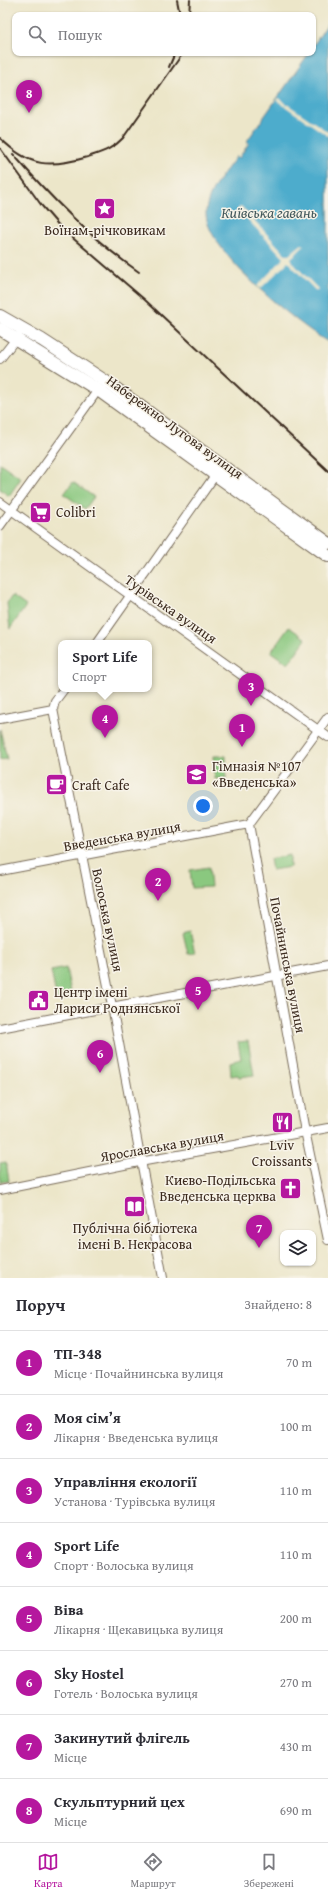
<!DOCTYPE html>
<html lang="uk">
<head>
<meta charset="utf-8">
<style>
  :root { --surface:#fff; --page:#f2f2f3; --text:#2b2b33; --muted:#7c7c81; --line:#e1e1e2; --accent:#b5179e }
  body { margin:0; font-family:"Gentium Book Plus",serif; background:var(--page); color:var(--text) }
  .controls { position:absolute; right:12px; bottom:12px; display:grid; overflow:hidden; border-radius:8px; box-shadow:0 1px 3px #0004 }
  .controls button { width:36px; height:36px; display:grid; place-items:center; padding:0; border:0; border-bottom:1px solid var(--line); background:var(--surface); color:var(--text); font:20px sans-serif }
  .you { position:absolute; left:203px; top:806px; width:14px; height:14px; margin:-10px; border:3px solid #fff; border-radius:50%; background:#1a73e8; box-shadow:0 0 0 6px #1a73e833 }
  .badge { display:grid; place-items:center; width:26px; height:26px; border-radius:50%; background:var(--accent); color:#fff; font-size:13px; font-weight:700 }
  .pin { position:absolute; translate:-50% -33px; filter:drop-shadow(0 1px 2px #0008) }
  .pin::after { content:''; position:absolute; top:21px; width:14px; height:12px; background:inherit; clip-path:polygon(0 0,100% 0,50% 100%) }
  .popup { position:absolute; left:58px; top:640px; width:94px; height:52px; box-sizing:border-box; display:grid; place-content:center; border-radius:8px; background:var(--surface); filter:drop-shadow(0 1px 3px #0005); font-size:13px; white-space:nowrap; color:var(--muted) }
  .popup b { font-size:15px; color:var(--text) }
  .popup::after { content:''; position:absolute; left:50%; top:100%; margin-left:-8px; border:8px solid transparent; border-top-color:var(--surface) }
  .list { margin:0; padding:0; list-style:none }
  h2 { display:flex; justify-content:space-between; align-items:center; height:52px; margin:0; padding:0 16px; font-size:17px }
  h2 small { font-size:13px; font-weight:400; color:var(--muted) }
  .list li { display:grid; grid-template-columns:26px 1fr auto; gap:12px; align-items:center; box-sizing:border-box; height:64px; padding:0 16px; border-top:1px solid var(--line) }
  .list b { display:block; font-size:15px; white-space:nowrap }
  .list p { margin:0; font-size:13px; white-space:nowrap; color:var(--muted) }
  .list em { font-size:13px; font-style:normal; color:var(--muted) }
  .icon { flex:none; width:22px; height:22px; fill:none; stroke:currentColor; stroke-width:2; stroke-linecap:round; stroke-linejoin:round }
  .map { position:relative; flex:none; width:328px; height:1278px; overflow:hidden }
  .search { position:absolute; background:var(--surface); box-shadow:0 1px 3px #0004; left:12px; right:12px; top:12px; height:44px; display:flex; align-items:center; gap:10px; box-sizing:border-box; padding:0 14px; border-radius:8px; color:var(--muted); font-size:15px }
  .sheet { height:564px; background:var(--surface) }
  nav { display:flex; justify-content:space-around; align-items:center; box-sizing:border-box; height:56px; border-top:1px solid var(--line); background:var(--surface); font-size:11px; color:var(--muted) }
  nav a { display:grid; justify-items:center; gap:2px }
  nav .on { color:var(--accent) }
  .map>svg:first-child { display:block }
</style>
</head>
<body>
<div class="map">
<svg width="328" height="1278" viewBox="0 0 328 1278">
  <rect width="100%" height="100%" fill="#f7f3e8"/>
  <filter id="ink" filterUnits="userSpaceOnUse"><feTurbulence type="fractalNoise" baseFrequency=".025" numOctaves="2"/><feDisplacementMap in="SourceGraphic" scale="8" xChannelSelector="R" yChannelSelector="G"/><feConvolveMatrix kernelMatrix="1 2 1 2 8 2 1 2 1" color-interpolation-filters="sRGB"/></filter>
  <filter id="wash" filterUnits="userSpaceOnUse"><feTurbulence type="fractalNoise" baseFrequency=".012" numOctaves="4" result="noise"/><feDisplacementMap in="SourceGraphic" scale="16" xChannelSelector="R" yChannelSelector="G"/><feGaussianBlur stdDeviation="0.9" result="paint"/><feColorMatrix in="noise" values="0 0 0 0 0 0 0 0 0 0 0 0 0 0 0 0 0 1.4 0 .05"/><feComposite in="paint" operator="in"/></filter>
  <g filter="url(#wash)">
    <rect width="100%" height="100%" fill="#ece6c9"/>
    <g fill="#8ac87f" stroke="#62794e">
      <path d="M0,463L21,478L9,496L0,489Z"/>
      <path d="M73,482L94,497L85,509L64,494Z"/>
      <path d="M12,596L26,606L10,629L7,603Z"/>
      <path d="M289,627L306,639L288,664L271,652Z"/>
      <path d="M0,729L7,759L0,760Z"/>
      <path d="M214,756H226V778L215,779Z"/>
      <path d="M290,855V867L272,870L270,859Z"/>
      <path d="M209,867L211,887L192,888L190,870Z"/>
      <path d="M190,931L195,953L188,954L183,933Z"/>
      <path d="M66,968L72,997L57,1000L51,971Z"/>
      <path d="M248,1041L254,1075L239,1077L238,1075L231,1076L230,1062L241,1059L238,1042Z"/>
      <path d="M6,1162L9,1181L0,1182V1163Z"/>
    </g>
    <path fill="#4eaccc" stroke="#446b75" d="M328,23V342C296,323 209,253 206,215C205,194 225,172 237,156L239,158L249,143L247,141L309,53H313V46Z"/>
    <g fill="#ece6c9">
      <path d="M278,98L328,132V136L276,100Z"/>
      <path d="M241,206L286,255H289L302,244L304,246L291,258V261L318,289L316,291L288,262L260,289L257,286L284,258L238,209Z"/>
    </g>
  </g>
  <g filter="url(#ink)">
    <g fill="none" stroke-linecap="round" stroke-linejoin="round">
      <defs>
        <g id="minor">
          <path d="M0,359L18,336"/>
          <path d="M0,502L328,737"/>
          <path d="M0,526L98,390"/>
          <path d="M97,643L216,474"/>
          <path d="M53,709L112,1006L163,1278"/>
          <path d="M328,717L249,824L304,1126L328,1240"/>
          <path d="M0,719L53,709L55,701L64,689"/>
          <path d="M0,871L249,824"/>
          <path d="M0,1028L328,966"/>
          <path d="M0,1190L134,1163L328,1128"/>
        </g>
        <g id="primary">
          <path d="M0,316L42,340L108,383L328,543"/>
          <path d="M0,329L98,390L328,556"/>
        </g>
      </defs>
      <use href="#minor" stroke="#796c5a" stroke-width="10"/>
      <use href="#primary" stroke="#796c5a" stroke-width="14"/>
      <use href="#minor" stroke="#fff" stroke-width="8"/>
      <use href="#primary" stroke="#fff" stroke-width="12"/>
      <g stroke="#3b2a1e" stroke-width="2">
        <path d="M177,0L180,15"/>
        <path d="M189,15L190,0"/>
        <path d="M169,67L175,53"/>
        <path d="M0,138C30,168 50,168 88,157C102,152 113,149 123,138L183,53"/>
        <path d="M0,148L42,206L61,228L145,300L328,471"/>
        <path d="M13,154C51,198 91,239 139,272"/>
      </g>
    </g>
  </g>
  <defs>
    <symbol id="sight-square" viewBox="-11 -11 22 22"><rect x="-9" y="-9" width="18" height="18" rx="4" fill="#b5179e" stroke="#f7f3e8"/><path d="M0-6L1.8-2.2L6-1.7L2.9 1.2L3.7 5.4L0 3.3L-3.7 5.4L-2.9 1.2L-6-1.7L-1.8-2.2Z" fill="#fff"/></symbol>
    <symbol id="supermarket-square" viewBox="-11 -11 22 22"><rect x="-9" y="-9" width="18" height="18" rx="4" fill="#b5179e" stroke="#f7f3e8"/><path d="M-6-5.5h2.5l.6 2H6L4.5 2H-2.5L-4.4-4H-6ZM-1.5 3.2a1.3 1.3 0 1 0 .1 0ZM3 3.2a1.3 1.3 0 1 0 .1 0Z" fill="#fff"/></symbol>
    <symbol id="school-square" viewBox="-11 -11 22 22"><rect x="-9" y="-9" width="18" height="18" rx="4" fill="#b5179e" stroke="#f7f3e8"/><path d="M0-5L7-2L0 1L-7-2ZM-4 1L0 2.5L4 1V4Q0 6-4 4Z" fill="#fff"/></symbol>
    <symbol id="cafe-square" viewBox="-11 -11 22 22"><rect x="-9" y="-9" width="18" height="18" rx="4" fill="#b5179e" stroke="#f7f3e8"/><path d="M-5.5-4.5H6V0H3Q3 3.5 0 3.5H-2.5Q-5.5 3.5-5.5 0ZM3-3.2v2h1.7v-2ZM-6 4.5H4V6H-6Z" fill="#fff"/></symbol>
    <symbol id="civic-square" viewBox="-11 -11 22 22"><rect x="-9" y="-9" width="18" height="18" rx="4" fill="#b5179e" stroke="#f7f3e8"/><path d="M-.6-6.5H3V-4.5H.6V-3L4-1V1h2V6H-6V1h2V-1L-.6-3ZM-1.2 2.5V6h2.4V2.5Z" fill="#fff"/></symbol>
    <symbol id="restaurant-square" viewBox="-11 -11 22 22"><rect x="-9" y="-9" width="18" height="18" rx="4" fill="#b5179e" stroke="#f7f3e8"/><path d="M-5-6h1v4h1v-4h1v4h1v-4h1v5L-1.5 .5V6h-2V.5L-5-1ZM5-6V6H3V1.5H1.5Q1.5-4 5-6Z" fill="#fff"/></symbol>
    <symbol id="church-square" viewBox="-11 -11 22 22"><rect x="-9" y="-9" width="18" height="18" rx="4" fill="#b5179e" stroke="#f7f3e8"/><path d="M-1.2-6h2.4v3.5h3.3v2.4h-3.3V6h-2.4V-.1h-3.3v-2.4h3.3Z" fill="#fff"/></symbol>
    <symbol id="library-square" viewBox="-11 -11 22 22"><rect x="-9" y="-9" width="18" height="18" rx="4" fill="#b5179e" stroke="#f7f3e8"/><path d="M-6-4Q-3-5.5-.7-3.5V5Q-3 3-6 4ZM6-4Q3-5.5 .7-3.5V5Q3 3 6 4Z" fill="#fff"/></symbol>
  </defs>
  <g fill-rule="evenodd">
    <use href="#sight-square" x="92" y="196" width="25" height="25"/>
    <use href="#supermarket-square" x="28" y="500" width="25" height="25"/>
    <use href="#school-square" x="184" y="762" width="25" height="25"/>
    <use href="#cafe-square" x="44" y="772" width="25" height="25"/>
    <use href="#civic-square" x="26" y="988" width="25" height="25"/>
    <use href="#restaurant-square" x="270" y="1110" width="25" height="25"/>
    <use href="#church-square" x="278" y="1176" width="25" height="25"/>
    <use href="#library-square" x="122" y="1194" width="25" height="25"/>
  </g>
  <g text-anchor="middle" stroke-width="3" stroke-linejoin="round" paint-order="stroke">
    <g font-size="14" fill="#3b2a1e" stroke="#f7f3e8" text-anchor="start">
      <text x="105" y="235" text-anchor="middle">Воїнам-річковикам</text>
      <text x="56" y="517">Colibri</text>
      <text x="212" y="771">Гімназія №107<tspan x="212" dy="16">«Введенська»</tspan></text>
      <text x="72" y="790">Craft Cafe</text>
      <text x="54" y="997">Центр імені<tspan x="54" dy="16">Лариси Роднянської</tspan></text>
      <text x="282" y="1150" text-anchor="middle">Lviv<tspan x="282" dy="16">Croissants</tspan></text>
      <text x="276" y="1185" text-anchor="end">Києво-Подільська<tspan x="276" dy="16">Введенська церква</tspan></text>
      <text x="135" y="1233" text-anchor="middle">Публічна бібліотека<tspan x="135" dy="16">імені В. Некрасова</tspan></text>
    </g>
    <g font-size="14" fill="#3b2a1e" stroke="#f7f3e8">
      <text transform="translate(175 427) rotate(36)" y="5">Набережно-Лугова вулиця</text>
      <text transform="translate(171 609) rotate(35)" y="5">Турівська вулиця</text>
      <text transform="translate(122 836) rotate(-10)" y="5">Введенська вулиця</text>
      <text transform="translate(108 920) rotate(78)" y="5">Волоська вулиця</text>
      <text transform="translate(288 965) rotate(79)" y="5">Почайнинська вулиця</text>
      <text transform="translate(162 1146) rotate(-10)" y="5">Ярославська вулиця</text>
    </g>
    <g font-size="15" font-style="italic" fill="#42585b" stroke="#f7f3e8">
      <text x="269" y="218">Київська гавань</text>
    </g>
  </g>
</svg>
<div class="controls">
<button><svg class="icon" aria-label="layers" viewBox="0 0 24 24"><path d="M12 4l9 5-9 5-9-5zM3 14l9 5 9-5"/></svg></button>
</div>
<div class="you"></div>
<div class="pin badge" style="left:242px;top:747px">1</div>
<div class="pin badge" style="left:158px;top:901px">2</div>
<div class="pin badge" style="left:251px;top:706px">3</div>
<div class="pin badge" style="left:105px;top:738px">4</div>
<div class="popup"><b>Sport Life</b>Спорт</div>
<div class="pin badge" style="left:198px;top:1010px">5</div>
<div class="pin badge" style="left:100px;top:1073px">6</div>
<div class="pin badge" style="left:259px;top:1248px">7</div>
<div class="pin badge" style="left:29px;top:113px">8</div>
<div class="search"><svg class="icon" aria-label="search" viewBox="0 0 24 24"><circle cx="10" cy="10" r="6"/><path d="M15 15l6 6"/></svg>Пошук</div>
</div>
<section class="sheet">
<h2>Поруч<small>Знайдено: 8</small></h2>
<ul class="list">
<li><span class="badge">1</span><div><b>ТП-348</b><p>Місце · Почайнинська вулиця</p></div><em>70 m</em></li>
<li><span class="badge">2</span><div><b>Моя сім’я</b><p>Лікарня · Введенська вулиця</p></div><em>100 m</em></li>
<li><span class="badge">3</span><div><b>Управління екології</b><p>Установа · Турівська вулиця</p></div><em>110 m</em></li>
<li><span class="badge">4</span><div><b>Sport Life</b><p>Спорт · Волоська вулиця</p></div><em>110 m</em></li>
<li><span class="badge">5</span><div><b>Віва</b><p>Лікарня · Щекавицька вулиця</p></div><em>200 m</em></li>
<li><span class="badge">6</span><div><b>Sky Hostel</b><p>Готель · Волоська вулиця</p></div><em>270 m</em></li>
<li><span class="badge">7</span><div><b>Закинутий флігель</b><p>Місце</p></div><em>430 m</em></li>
<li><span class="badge">8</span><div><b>Скульптурний цех</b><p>Місце</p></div><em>690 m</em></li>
</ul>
</section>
<nav>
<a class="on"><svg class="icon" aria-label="map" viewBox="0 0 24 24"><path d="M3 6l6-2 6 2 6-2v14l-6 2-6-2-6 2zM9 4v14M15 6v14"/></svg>Карта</a>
<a><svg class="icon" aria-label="directions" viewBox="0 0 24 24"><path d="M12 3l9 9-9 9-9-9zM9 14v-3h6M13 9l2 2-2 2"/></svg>Маршрут</a>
<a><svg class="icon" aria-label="saved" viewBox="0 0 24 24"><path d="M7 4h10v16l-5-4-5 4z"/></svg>Збережені</a>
</nav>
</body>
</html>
